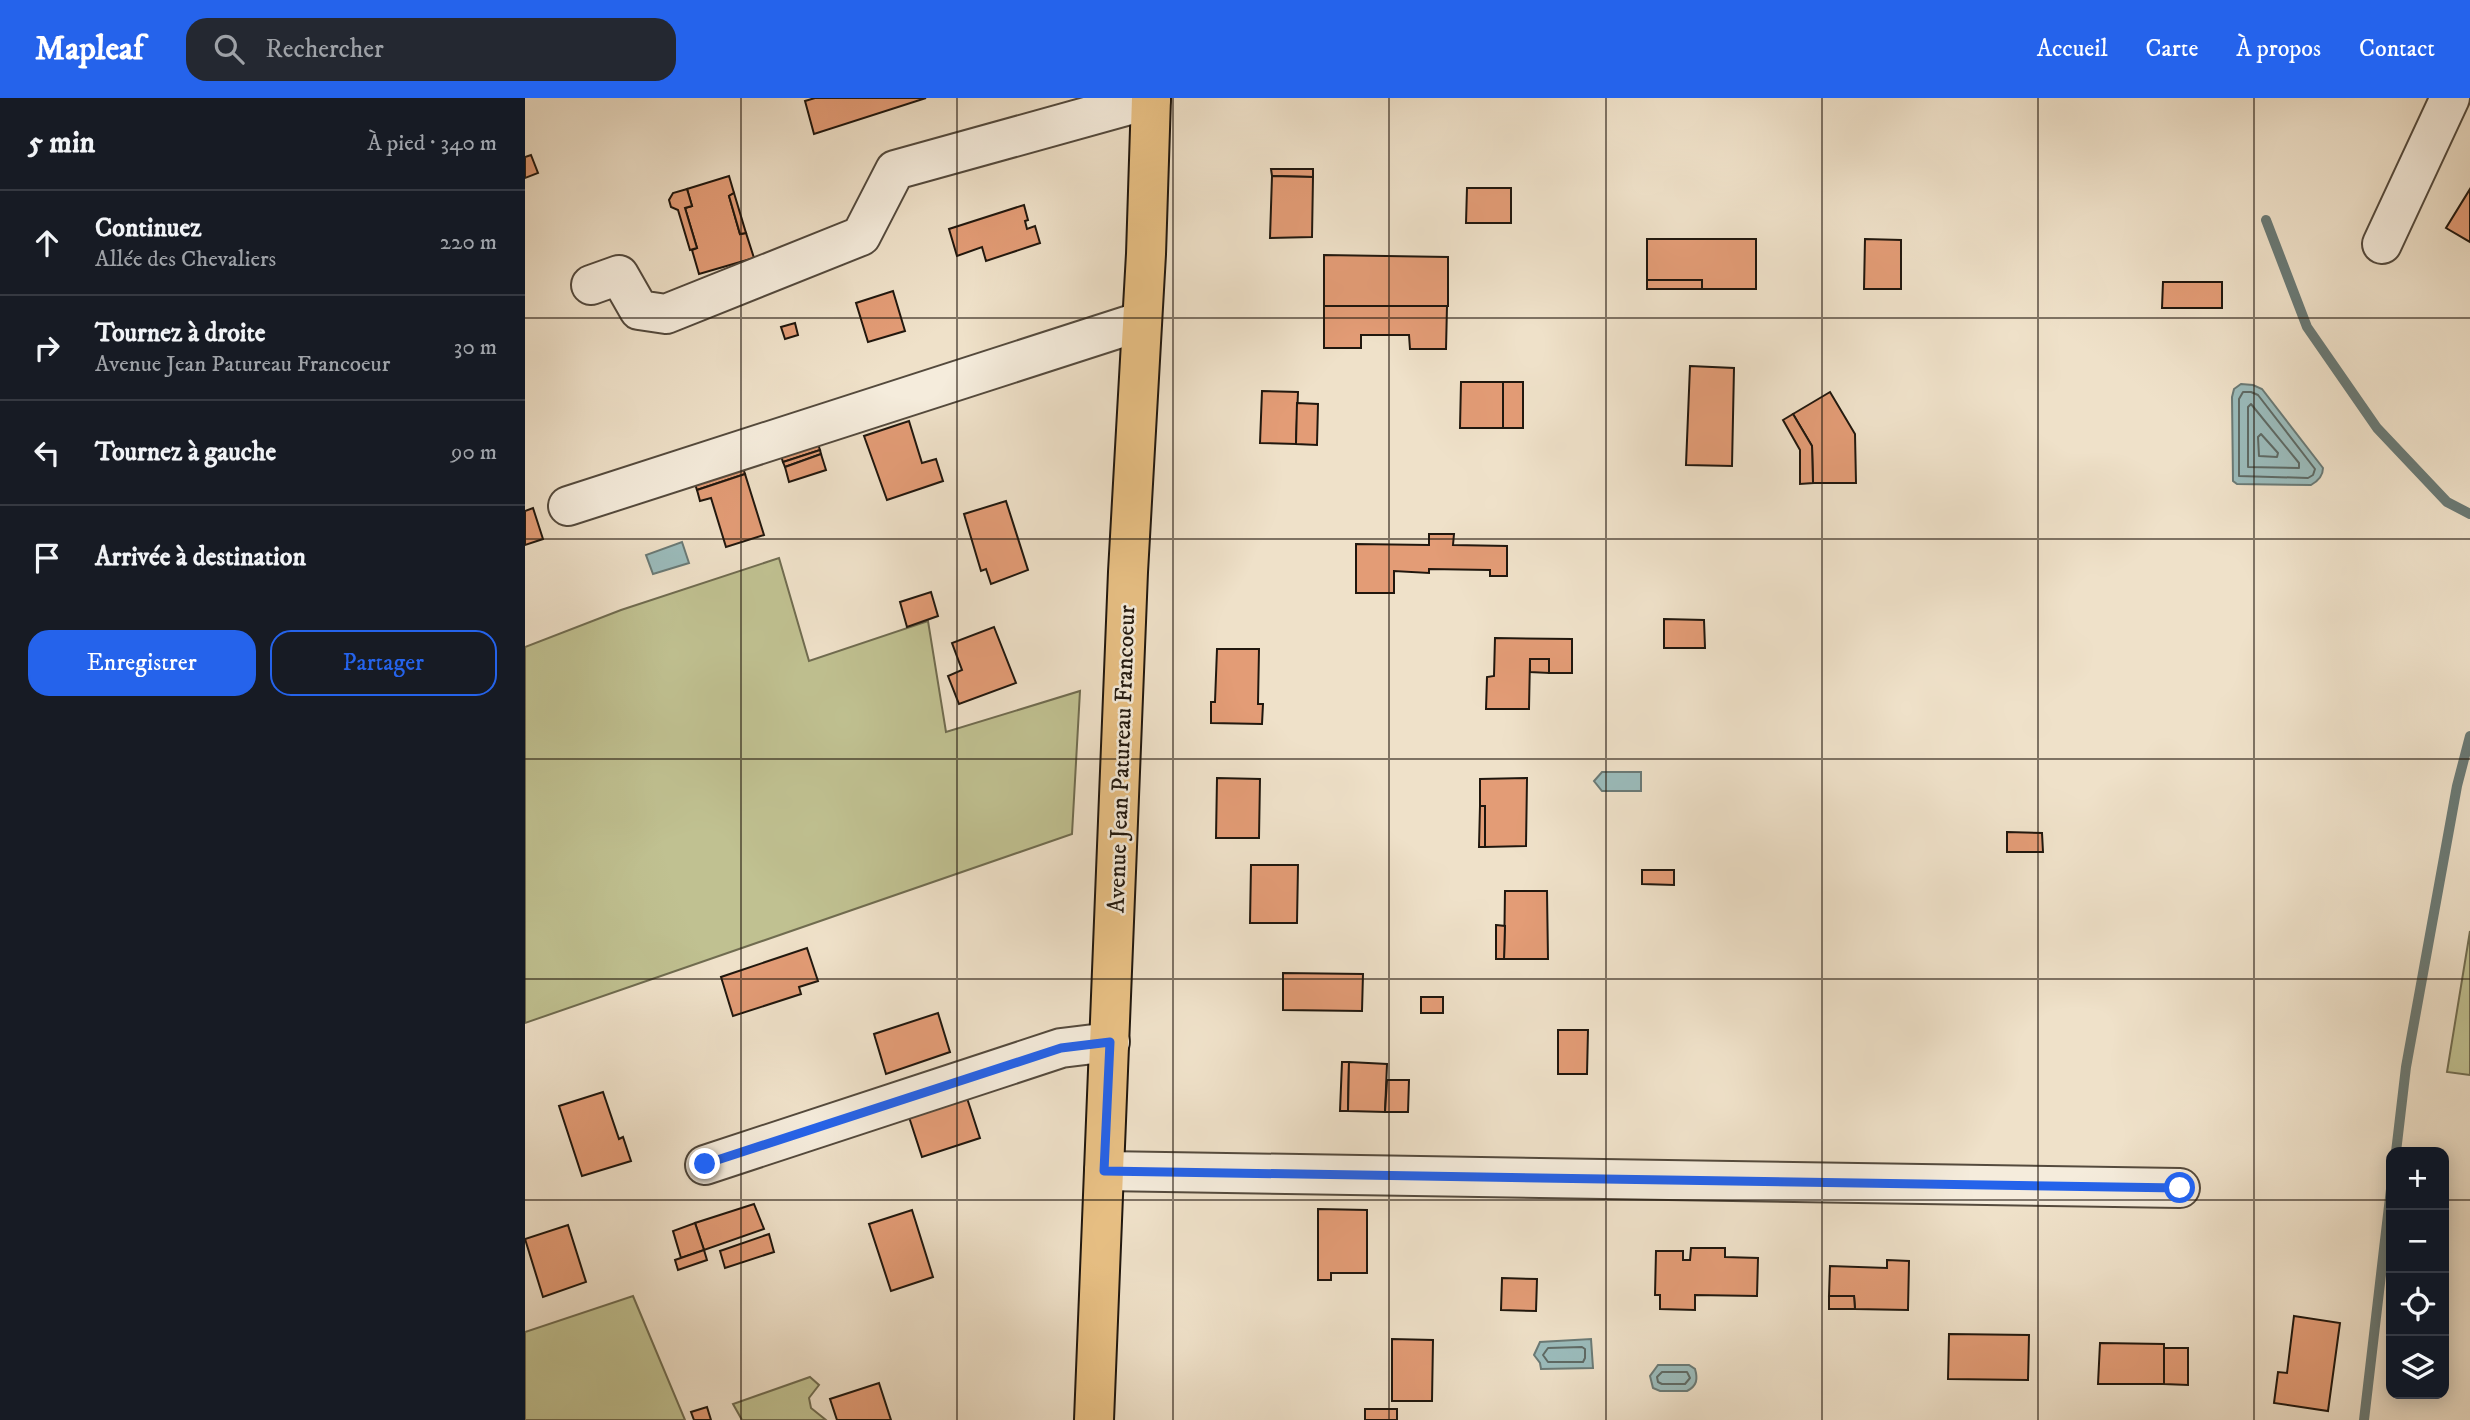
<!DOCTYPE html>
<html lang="fr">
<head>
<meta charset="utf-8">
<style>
  :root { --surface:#171b24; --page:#242831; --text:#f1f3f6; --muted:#9ea1a6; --line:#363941; --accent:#2563eb }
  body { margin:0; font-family:"IM FELL DW Pica",serif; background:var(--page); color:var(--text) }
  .controls { position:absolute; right:21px; bottom:21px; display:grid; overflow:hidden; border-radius:14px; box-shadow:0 4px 18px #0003 }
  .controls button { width:63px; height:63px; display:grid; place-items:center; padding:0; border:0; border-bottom:2px solid var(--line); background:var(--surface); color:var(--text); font:35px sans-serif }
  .stop { position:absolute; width:21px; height:21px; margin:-16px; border:5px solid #2563eb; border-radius:50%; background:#fff }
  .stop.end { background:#2563eb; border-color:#fff; box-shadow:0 2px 7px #0008 }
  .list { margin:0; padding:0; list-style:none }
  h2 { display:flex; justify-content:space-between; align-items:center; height:91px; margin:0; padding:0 28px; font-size:30px }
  h2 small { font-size:23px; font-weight:400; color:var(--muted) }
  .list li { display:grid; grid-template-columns:46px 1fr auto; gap:21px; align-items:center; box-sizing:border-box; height:105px; padding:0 28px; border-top:2px solid var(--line) }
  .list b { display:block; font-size:26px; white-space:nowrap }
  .list p { margin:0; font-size:23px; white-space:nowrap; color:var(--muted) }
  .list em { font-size:23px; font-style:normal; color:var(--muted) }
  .actions { display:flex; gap:14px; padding:21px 28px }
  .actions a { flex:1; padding:16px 0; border:2px solid var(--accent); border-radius:21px; text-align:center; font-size:24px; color:var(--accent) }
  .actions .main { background:var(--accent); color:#fff }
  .icon { flex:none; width:38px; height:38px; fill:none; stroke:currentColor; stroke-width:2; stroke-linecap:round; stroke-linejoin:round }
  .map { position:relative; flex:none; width:1945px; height:1322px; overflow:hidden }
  header { display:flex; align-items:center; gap:42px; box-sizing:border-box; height:98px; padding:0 35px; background:var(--accent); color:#fff }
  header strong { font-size:33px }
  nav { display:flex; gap:38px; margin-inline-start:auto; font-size:24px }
  .search { width:490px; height:63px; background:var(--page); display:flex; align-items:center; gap:18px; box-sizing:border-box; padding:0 24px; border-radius:21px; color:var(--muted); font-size:26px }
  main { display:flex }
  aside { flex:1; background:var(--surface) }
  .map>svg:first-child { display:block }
</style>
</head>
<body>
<header>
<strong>Mapleaf</strong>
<div class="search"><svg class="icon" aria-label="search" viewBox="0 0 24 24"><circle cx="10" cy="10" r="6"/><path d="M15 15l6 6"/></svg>Rechercher</div>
<nav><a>Accueil</a><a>Carte</a><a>À propos</a><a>Contact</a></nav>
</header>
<main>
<aside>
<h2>5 min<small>À pied · 340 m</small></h2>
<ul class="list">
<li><svg class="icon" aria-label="ahead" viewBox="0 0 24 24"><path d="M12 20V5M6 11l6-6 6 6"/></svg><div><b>Continuez</b><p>Allée des Chevaliers</p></div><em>220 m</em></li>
<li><svg class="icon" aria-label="right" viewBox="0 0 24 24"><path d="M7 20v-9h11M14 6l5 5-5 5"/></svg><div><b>Tournez à droite</b><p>Avenue Jean Patureau Francoeur</p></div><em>30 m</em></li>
<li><svg class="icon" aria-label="left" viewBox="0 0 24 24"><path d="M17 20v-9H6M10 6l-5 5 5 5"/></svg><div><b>Tournez à gauche</b></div><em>90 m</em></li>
<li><svg class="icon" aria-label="arrive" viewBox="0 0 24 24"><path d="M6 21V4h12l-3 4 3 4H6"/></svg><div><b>Arrivée à destination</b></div></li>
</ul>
<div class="actions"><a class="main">Enregistrer</a><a>Partager</a></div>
</aside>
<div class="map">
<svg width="1945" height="1322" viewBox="0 0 1945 1322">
  <rect width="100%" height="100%" fill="#efe1c9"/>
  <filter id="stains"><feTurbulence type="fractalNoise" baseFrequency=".00286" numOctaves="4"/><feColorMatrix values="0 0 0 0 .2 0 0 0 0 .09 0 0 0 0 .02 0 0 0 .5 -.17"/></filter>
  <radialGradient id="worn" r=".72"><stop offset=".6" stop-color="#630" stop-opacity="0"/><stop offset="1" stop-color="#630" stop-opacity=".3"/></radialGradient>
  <g fill="#c0c191" stroke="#706c50" stroke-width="2">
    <path d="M254,460L284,563L403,523L421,634L555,593L547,736L0,925V549L96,512Z"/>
    <path d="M1945,833V977L1922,974Z"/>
    <path d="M108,1198L160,1322H0V1234Z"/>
    <path d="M285,1279L294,1287L284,1300L286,1310L301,1322H217L208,1306Z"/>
  </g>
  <g fill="#9bbcbc" stroke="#6a7a76" stroke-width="2">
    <path d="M1716,286L1728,287L1737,291L1798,370C1798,378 1793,383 1786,387L1712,386L1708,383L1707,299L1709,291Z"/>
    <path d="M157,444L164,465L128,476L121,457Z"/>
    <path d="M1077,674H1116V693H1077L1069,683Z"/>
    <path d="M1066,1241L1068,1270L1016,1271L1015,1265L1009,1257L1015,1244Z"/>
    <path d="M1133,1267H1164L1170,1271C1173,1281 1172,1288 1162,1293H1135L1128,1290L1125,1278Z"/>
  </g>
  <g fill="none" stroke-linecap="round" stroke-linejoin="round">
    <g stroke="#5e6a65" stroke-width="2">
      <path d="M1718,294H1726L1733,297L1790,371L1788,377L1783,380L1714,378V301Z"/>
      <path d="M1726,306L1774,365V370L1723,369V309Z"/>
      <path d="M1736,336L1753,355L1752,359L1734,358L1733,339Z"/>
      <path d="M1057,1249L1060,1251V1260L1058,1264H1023L1018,1257L1023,1250Z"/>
      <path d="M1137,1274H1162L1165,1280L1160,1286H1137L1133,1284L1132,1279Z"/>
    </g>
    <g stroke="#6a7a76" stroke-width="10">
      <path d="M1741,122L1782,229L1852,330L1922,404L1945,416"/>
      <path d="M1871,1054L1881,969L1932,688L1945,638"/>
      <path d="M1839,1322L1866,1091"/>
    </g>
  </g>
  <g fill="#e39c76" stroke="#20170e" stroke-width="2">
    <path d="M290,0H401L289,36L280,3Z"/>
    <path d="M6,57L13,75L0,80V59Z"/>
    <path d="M746,71H788V79L747,78Z"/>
    <path d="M204,78L209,95L204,98L215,136L221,135L229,160L174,176L167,152L172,150L160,110L167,108L162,91Z"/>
    <path d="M747,78L788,79L787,139L745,140Z"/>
    <path d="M942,90H986V125H941Z"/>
    <path d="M162,91L167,108L160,110L172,150L165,152L153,112L146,109L144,102L148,95Z"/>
    <path d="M1945,91V144L1921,130Z"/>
    <path d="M209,95L221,135L215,136L204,98Z"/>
    <path d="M499,107L503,122L500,123L502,131L510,128L515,145L461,163L457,149L432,158L424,131Z"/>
    <path d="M1122,141H1231V191H1177V182H1122Z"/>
    <path d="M1340,141L1376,142V191H1339Z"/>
    <path d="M799,157L923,159V208H799Z"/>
    <rect x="1122" y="182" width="55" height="9"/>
    <path d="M1638,184H1697V210H1637Z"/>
    <path d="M368,193L380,233L343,244L331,205Z"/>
    <path d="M799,208H922L921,251H885L884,237H836V250H799Z"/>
    <path d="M270,225L273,237L260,241L256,229Z"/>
    <path d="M1165,268L1209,270L1207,368L1161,367Z"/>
    <path d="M936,284H978V330H935Z"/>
    <rect x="978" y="284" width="20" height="46"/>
    <path d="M737,293L773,294L771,346L735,345Z"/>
    <path d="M1305,294L1330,336L1331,385H1288L1287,348L1268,316Z"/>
    <path d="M772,305L793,306L792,347L771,346Z"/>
    <path d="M1268,316L1287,348L1288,385L1275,386V352L1258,322Z"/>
    <path d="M384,323L397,365L411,361L418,383L362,402L339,338Z"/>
    <path d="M290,337L295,352L258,364L253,349Z"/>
    <path d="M295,352L296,356L260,369L258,364Z"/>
    <path d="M296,356L301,372L264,384L260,369Z"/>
    <path d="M216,364L220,376L172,392L168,380Z"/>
    <path d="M220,376L239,437L201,449L186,400L175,403L172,392Z"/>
    <path d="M481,403L503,472L466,486L461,471L456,473L439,416Z"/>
    <path d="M8,410L18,441L0,447V413Z"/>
    <path d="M904,436H929L928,447L982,448V478H965V472L904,471V475L869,473V495H831V446L904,447Z"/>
    <path d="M406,494L413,518L382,529L375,504Z"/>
    <path d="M1139,521L1179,522L1180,550H1139Z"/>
    <path d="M469,529L491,585L434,606L423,578L437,572L427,545Z"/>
    <path d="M970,540L1047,541V575H1024V561H1005L1004,611H961L962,579L969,578Z"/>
    <path d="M692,551H734L733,606H738L737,626L686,625V604H690Z"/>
    <path d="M1005,561H1024V575L1005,574Z"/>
    <path d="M692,680L735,681L734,740H691Z"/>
    <path d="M1002,680L1001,748L960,749V708H955V681Z"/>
    <path d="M955,708H960V749H954Z"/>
    <path d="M1482,734L1517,735L1518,754H1482Z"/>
    <path d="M726,767H773L772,825H725Z"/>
    <path d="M1117,772H1149V787L1117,786Z"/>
    <path d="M980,793H1022L1023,861H979Z"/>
    <path d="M971,827L980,828L979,861H971Z"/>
    <path d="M282,850L293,883L274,889L276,896L208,918L196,879Z"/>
    <path d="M758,875L838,876L837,913L758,912Z"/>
    <rect x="896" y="899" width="22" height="16"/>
    <path d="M413,915L425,954L361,976L349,936Z"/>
    <path d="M1033,932H1063L1062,976H1033Z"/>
    <path d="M817,964H824L823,1013H815Z"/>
    <path d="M824,964L862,966L860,1014L823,1013Z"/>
    <path d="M862,982H884L883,1014H860Z"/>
    <path d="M78,994L94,1041L98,1039L106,1063L57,1078L34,1008Z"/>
    <path d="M441,997L455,1040L397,1059L383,1016Z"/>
    <path d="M229,1106L239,1131L179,1152L170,1125Z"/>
    <path d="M793,1111L842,1112V1175H806V1182H793Z"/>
    <path d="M387,1112L408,1179L366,1193L344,1126Z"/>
    <path d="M170,1125L179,1152L156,1160L148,1133Z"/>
    <path d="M43,1127L61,1184L18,1199L0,1141Z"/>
    <path d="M244,1136L249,1154L200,1170L195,1153Z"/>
    <path d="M1166,1150H1200V1159L1233,1160L1232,1198L1170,1197V1212L1135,1211V1197H1130L1131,1153H1158V1162H1165Z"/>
    <path d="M179,1152L182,1162L153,1172L150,1162Z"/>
    <path d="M1362,1162L1384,1163L1383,1212L1330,1211L1329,1198H1304L1305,1168L1362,1170Z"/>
    <path d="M977,1180L1012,1181L1011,1213L976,1212Z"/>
    <path d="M1304,1198H1329L1330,1211H1304Z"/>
    <path d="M1769,1218L1815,1225L1803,1313L1749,1305L1753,1274L1762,1275Z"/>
    <path d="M1424,1236L1504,1237L1503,1282L1423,1281Z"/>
    <path d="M867,1241L908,1242L907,1303H867Z"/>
    <path d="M1575,1245L1639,1246V1286H1573Z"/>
    <path d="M1639,1250H1663V1287L1639,1286Z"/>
    <path d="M354,1285L366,1322H312L305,1301Z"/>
    <path d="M182,1309L186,1322H169L166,1314Z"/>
    <rect x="840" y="1311" width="32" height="11"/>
  </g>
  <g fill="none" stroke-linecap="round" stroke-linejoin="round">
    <defs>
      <g id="minor">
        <path d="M1857,146L1925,0"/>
        <path d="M66,187L94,177L114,212L141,216L336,138L370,72L626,1"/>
        <path d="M43,408L617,223"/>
        <path d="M180,1067L536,950L585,944"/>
        <path d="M579,1073L1655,1090"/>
      </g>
      <path id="major" d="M569,1322L603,474L621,156L626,0"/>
    </defs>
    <use href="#minor" stroke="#544a3d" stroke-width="42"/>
    <use href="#major" stroke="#20170e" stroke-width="42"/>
    <use href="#minor" stroke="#f5ecdc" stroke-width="38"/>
    <use href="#major" stroke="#e8c084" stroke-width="38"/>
  </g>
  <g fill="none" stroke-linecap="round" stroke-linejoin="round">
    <path stroke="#2563eb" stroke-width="9" d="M180,1066L536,950L585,944L579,1073L1655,1090"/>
  </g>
  <path fill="none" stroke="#20170e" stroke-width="2" stroke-opacity="0.55" d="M216,0V1322M432,0V1322M648,0V1322M864,0V1322M1081,0V1322M1297,0V1322M1513,0V1322M1729,0V1322M0,220H1945M0,441H1945M0,661H1945M0,881H1945M0,1102H1866M1919,1102H1945"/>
  <g text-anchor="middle" stroke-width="5" stroke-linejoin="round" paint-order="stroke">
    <g font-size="24" fill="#20170e" stroke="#f5ecdc">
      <text transform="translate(596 661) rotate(-88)" y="8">Avenue Jean Patureau Francoeur</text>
    </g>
  </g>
  <rect width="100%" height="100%" filter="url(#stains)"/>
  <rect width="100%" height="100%" fill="url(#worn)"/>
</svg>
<div class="controls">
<button>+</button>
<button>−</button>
<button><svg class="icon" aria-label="locate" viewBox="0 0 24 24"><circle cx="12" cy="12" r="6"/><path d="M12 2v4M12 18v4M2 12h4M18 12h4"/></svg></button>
<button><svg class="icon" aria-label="layers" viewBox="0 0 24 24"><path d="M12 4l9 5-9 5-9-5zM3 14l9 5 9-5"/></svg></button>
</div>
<div class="stop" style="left:1655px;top:1090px"></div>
<div class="stop end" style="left:180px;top:1066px"></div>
</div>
</main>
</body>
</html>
